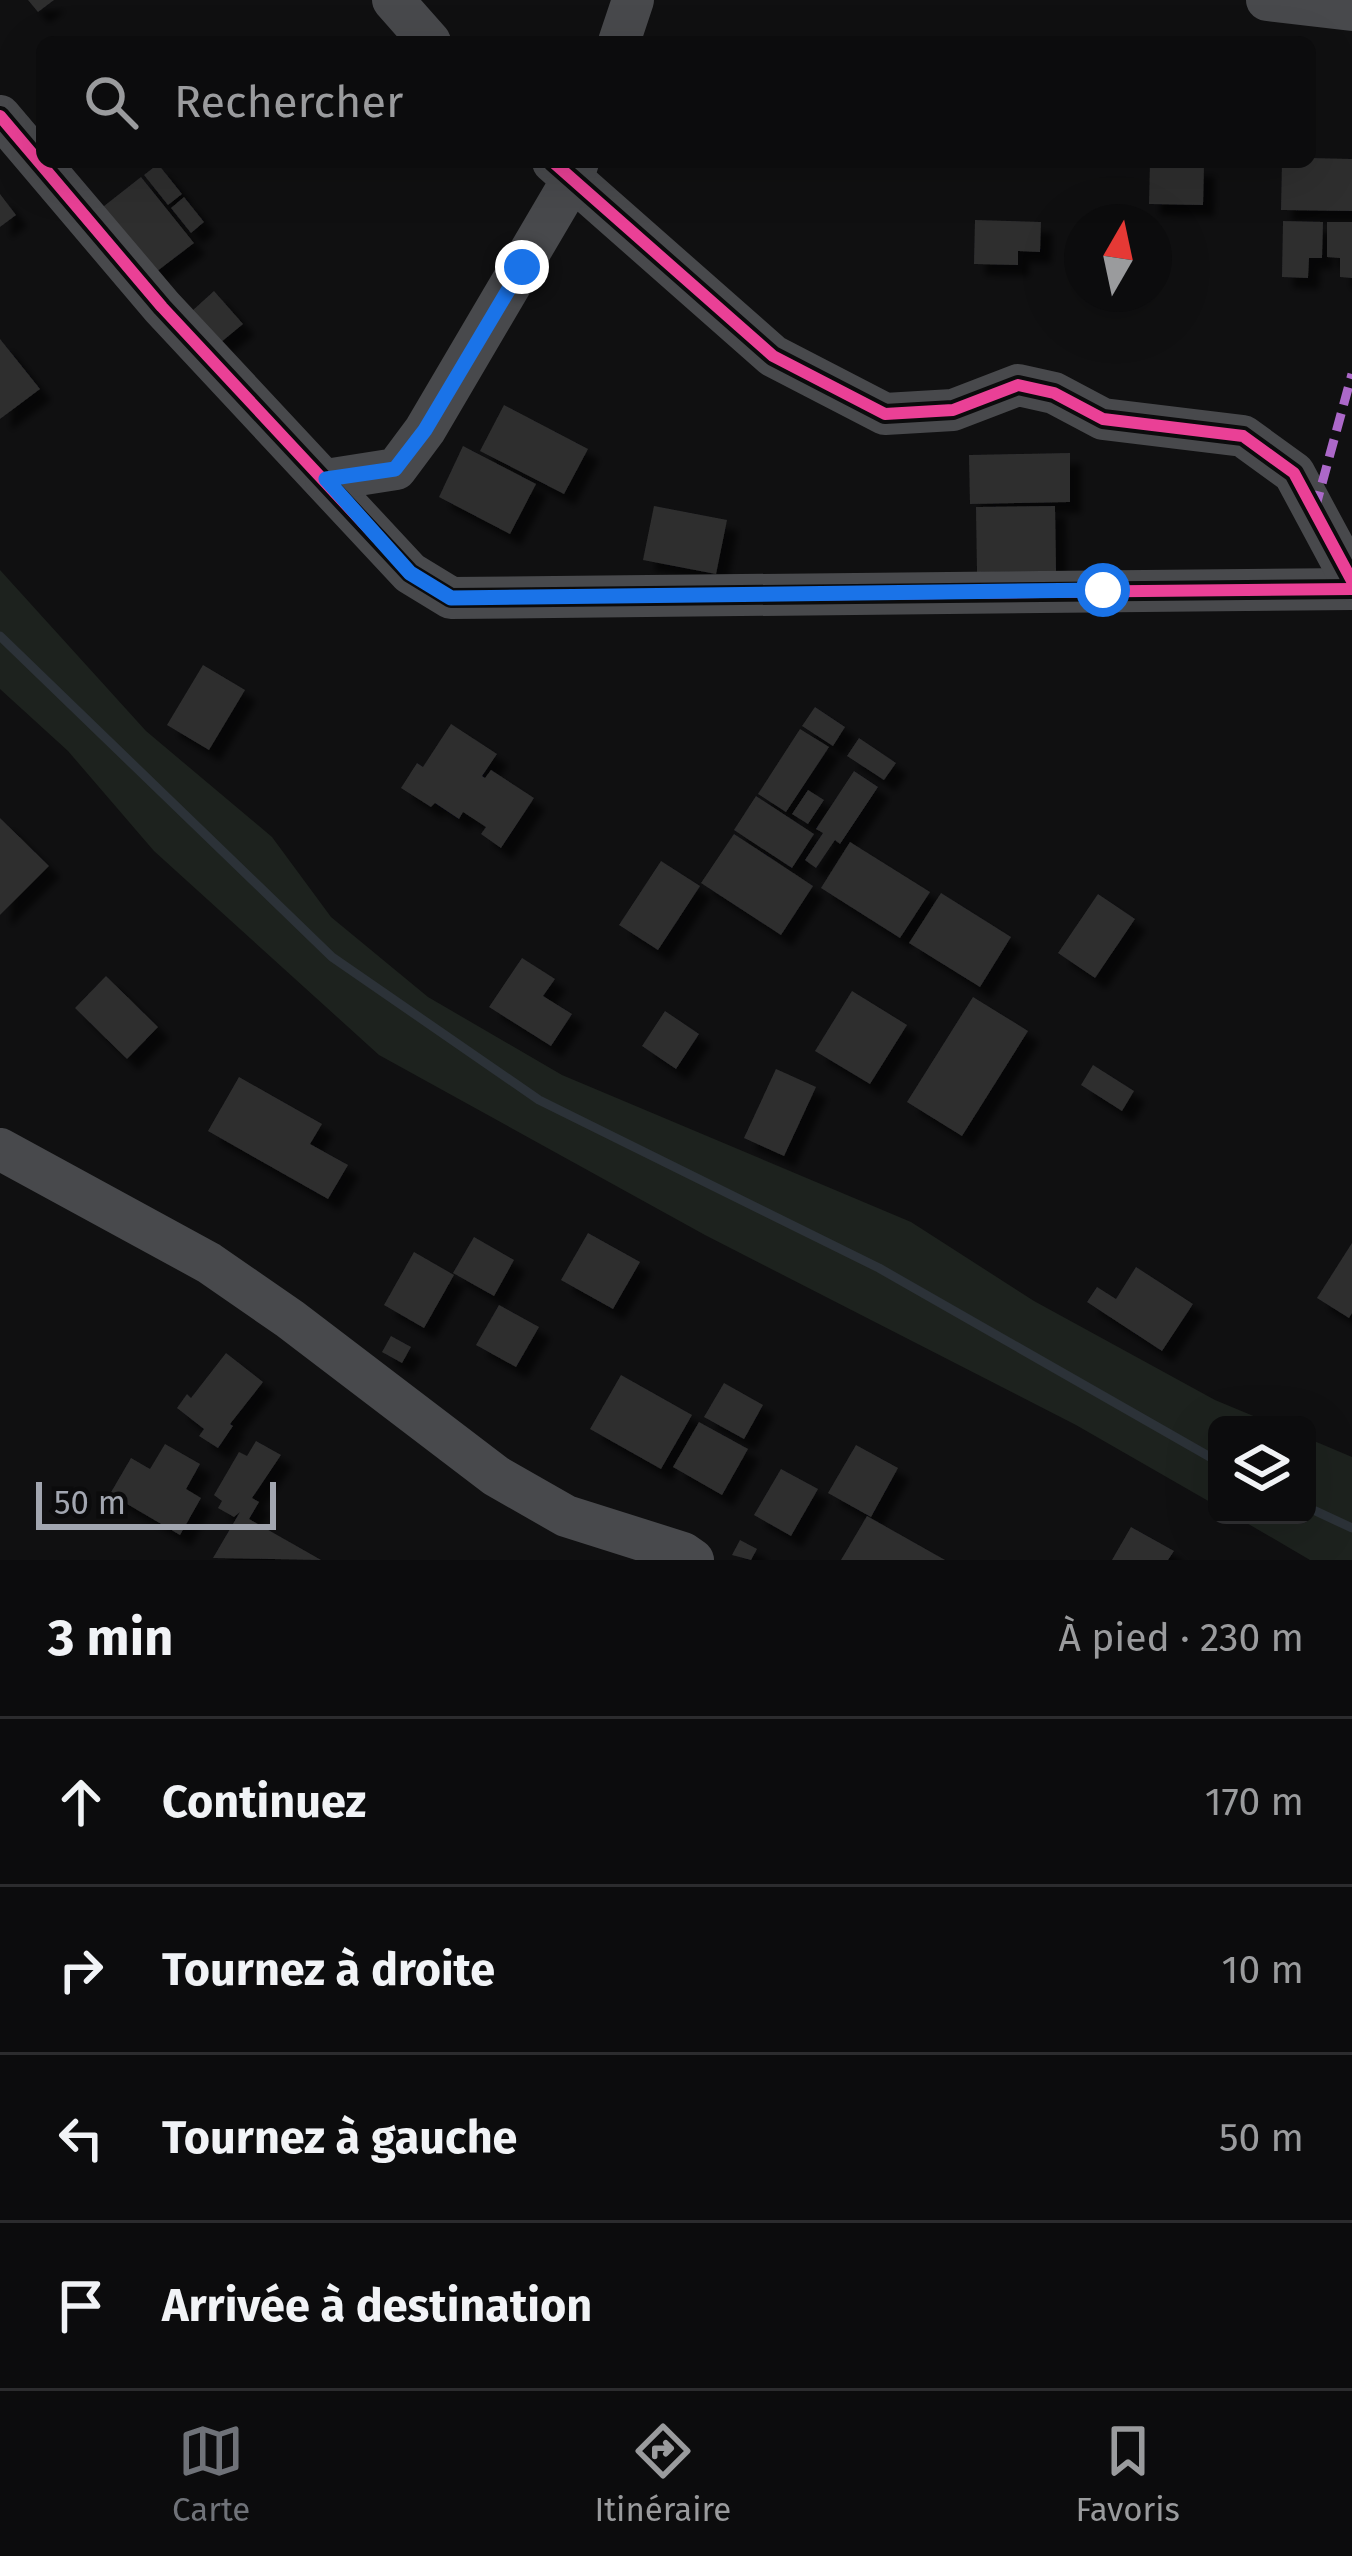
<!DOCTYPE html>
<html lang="fr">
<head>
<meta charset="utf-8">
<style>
  :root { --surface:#0c0c0d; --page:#151516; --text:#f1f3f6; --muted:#9a9b9d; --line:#2c2c2e; --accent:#6f7278 }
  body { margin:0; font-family:"Fira Sans",sans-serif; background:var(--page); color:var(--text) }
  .controls { position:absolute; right:36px; bottom:36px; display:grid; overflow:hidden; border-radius:18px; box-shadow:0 12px 48px #0002 }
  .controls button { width:108px; height:108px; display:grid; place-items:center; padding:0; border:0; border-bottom:3px solid var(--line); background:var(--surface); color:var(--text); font:60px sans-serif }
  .compass { position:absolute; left:1064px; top:204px; width:108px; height:108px; border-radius:50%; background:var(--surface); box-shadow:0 12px 48px #0002; rotate:9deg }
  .scale { position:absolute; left:36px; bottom:30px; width:240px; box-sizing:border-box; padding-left:12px; border:6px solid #a2a6b0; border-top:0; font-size:33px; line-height:42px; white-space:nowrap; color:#a2a6b0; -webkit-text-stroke:9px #0b0b0c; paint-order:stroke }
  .stop { position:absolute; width:36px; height:36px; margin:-27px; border:9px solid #1a73e8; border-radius:50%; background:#fff }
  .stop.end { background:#1a73e8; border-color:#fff; box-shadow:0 3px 12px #0008 }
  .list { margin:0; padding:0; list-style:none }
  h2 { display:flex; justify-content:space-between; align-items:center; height:156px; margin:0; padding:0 48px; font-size:51px }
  h2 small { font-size:39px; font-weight:400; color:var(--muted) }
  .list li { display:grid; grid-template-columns:78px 1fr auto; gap:36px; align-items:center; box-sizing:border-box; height:168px; padding:0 48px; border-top:3px solid var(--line) }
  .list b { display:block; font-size:45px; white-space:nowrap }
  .list em { font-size:39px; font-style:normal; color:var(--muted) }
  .icon { flex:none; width:66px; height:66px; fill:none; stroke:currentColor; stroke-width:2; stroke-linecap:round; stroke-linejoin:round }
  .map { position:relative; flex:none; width:1352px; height:1560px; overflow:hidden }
  .search { position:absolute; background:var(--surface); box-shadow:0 12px 48px #0002; left:36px; right:36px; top:36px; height:132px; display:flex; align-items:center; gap:30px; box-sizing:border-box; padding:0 42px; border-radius:18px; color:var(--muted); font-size:45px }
  .sheet { height:828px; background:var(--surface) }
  nav { display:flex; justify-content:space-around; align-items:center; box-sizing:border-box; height:168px; border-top:3px solid var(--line); background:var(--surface); font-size:33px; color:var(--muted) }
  nav a { display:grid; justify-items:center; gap:6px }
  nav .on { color:var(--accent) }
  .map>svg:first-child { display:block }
</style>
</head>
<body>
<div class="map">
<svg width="1352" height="1560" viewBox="0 0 1352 1560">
  <defs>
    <filter id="shadow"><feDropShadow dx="11" dy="11" stdDeviation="3" flood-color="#0009"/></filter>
  </defs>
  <rect width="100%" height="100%" fill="#101011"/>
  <g fill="#1d221e">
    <path d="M0,570L146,731L272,837L331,917L428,997L562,1075L911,1222L1034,1301L1215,1400L1275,1425H1217V1506L1076,1425L705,1235L379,1055L154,851L68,751L0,689Z"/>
    <path d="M1307,1438L1352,1457V1560H1310L1233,1515H1307Z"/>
  </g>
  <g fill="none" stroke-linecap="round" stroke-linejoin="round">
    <g stroke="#2c3238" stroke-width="9">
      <path d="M0,636L332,957L539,1100L879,1268L1217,1461"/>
      <path d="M1307,1507L1352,1528"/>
    </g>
  </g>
  <g fill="#2e2e2f" filter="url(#shadow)">
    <path d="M28,0H54L38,12Z"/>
    <path d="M1310,158L1352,159V211L1281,210L1282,162H1310Z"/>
    <path d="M158,164L182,194L168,205L144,175Z"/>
    <path d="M1150,164L1204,165L1203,205L1149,204Z"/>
    <path d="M141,177L194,243L152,275L99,210Z"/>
    <path d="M0,194L16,215L0,227Z"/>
    <path d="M184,197L204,222L191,233L171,208Z"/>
    <path d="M975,220L1041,222L1040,252L1018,251V265L974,264Z"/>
    <path d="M1283,221L1323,222L1322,258H1309L1308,278L1282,277Z"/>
    <path d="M1327,222H1352V278L1340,277V258L1327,257Z"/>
    <path d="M214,291L243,324L220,343L192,311Z"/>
    <path d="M0,339L40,389L0,419Z"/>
    <path d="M504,405L588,449L564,494L480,451Z"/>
    <path d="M463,446L536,484L510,534L439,497Z"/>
    <path d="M1070,453V502L970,504L969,455Z"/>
    <path d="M654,506L727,520L716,574L643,560Z"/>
    <path d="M1055,506L1056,571L977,572L976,507Z"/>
    <path d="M203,665L245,690L209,750L167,725Z"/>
    <path d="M815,707L845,727L833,746L802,726Z"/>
    <path d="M451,724L497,754L482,776L485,778L491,770L534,798L501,848L481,834L486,827L463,812L459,819L435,803L431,807L401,788L417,763L423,767Z"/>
    <path d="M800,729L829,747L786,812L758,794Z"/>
    <path d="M859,738L896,763L884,780L847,756Z"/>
    <path d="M854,771L878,787L840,844L835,840L816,868L805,860L823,833L816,829Z"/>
    <path d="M808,790L824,800L808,824L792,814Z"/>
    <path d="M756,796L814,834L792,868L734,830Z"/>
    <path d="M0,818L49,866L0,915Z"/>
    <path d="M734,834L813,886L781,935L701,883Z"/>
    <path d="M850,842L930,892L900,938L821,888Z"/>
    <path d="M661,861L700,886L658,950L619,925Z"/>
    <path d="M941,893L1011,937L980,987L909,943Z"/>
    <path d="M1098,894L1135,919L1095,978L1058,953Z"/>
    <path d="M522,958L555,979L543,996L572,1014L551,1046L489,1007Z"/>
    <path d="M106,976L158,1027L127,1059L75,1008Z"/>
    <path d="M852,991L907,1025L870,1084L815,1051Z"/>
    <path d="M973,997L1028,1031L962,1136L907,1102Z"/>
    <path d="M665,1011L699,1034L676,1069L642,1046Z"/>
    <path d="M1093,1065L1134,1091L1122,1111L1081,1085Z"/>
    <path d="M776,1069L816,1087L784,1156L744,1138Z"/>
    <path d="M239,1077L322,1124L310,1144L348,1165L328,1199L208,1131Z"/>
    <path d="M588,1233L640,1262L613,1309L561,1280Z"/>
    <path d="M474,1237L514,1260L494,1296L453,1273Z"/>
    <path d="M1352,1243V1313L1349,1318L1317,1298Z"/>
    <path d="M414,1252L454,1275L424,1328L384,1305Z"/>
    <path d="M1136,1267L1193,1304L1162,1351L1087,1302L1097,1287L1116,1299Z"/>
    <path d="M499,1305L539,1327L516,1367L476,1345Z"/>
    <path d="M391,1336L411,1347L402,1363L382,1352Z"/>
    <path d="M226,1353L263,1382L230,1424L233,1426L218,1448L199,1436L204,1429L177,1408L187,1394L191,1398Z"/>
    <path d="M621,1375L692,1415L661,1469L590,1429Z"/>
    <path d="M724,1383L763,1405L744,1439L704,1417Z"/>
    <path d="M699,1422L748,1449L722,1495L673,1467Z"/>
    <path d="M256,1441L281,1455L252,1498L259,1502L249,1519L321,1560L213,1558L240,1512L234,1517L218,1508L222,1501L214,1495L239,1452L247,1456Z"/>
    <path d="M165,1444L200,1464L186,1489L201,1498L180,1535L110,1494L131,1458L150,1469Z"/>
    <path d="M856,1445L898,1468L871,1517L828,1493Z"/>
    <path d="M781,1469L818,1489L791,1536L754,1515Z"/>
    <path d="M867,1516L945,1560H841Z"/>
    <path d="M1131,1527L1174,1551L1168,1560H1112Z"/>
    <path d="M740,1540L757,1549L751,1560L732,1555Z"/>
  </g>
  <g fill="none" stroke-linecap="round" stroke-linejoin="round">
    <g stroke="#48494c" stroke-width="42">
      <path d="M393,0L430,42"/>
      <path d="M1267,0L1352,10"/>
      <path d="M619,42L633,0"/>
      <path d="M0,116L162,307L410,573L451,598L1352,589"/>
      <path d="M553,162L773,356L885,414L953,410L1018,385L1054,393L1103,419L1243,436L1294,473L1352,581"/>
      <path d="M326,480L396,469L425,430L572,180L578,162"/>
      <path d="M0,1149L209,1263L290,1319L496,1476L566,1516L683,1553L693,1560"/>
    </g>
    <path stroke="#ac68c9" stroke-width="9" stroke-dasharray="18 9" stroke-linecap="butt" d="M1315,509L1352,374"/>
    <defs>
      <g id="cycleway">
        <path d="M0,116L162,307L410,573L451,598L1352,589"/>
        <path d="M553,162L773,356L885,414L953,410L1018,385L1054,393L1103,419L1243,436L1294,473L1352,581"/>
      </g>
    </defs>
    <use href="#cycleway" stroke="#0b0b0c" stroke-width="20"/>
    <use href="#cycleway" stroke="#ea4096" stroke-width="12"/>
  </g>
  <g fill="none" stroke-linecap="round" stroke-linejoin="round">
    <path stroke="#1a73e8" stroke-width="15" d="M522,267L425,430L395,469L326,479L410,573L451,598L1103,590"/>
  </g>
</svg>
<div class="controls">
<button><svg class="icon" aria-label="layers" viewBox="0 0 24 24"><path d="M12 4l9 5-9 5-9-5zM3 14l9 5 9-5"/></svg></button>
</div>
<svg class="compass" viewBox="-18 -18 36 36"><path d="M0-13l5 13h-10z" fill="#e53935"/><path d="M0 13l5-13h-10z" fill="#9a9b9d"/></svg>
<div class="scale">50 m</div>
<div class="stop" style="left:1103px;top:590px"></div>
<div class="stop end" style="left:522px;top:267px"></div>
<div class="search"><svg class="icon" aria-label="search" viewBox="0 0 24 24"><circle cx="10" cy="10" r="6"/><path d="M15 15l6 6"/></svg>Rechercher</div>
</div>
<section class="sheet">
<h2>3 min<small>À pied · 230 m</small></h2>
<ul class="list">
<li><svg class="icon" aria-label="ahead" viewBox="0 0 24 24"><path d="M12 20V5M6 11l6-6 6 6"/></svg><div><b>Continuez</b></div><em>170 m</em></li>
<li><svg class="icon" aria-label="right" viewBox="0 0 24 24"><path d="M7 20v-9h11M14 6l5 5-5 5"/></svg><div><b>Tournez à droite</b></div><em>10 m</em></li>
<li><svg class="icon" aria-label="left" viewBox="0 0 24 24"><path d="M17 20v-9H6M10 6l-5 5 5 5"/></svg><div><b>Tournez à gauche</b></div><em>50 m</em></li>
<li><svg class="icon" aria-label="arrive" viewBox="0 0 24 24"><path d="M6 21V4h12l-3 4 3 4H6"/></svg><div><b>Arrivée à destination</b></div></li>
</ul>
</section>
<nav>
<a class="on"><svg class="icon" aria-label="map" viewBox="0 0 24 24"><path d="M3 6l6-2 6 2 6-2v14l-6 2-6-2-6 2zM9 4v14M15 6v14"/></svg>Carte</a>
<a><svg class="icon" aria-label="directions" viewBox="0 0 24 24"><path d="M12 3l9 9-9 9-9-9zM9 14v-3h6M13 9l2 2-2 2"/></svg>Itinéraire</a>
<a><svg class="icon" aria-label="saved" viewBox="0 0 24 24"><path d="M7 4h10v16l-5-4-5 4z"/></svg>Favoris</a>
</nav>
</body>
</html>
